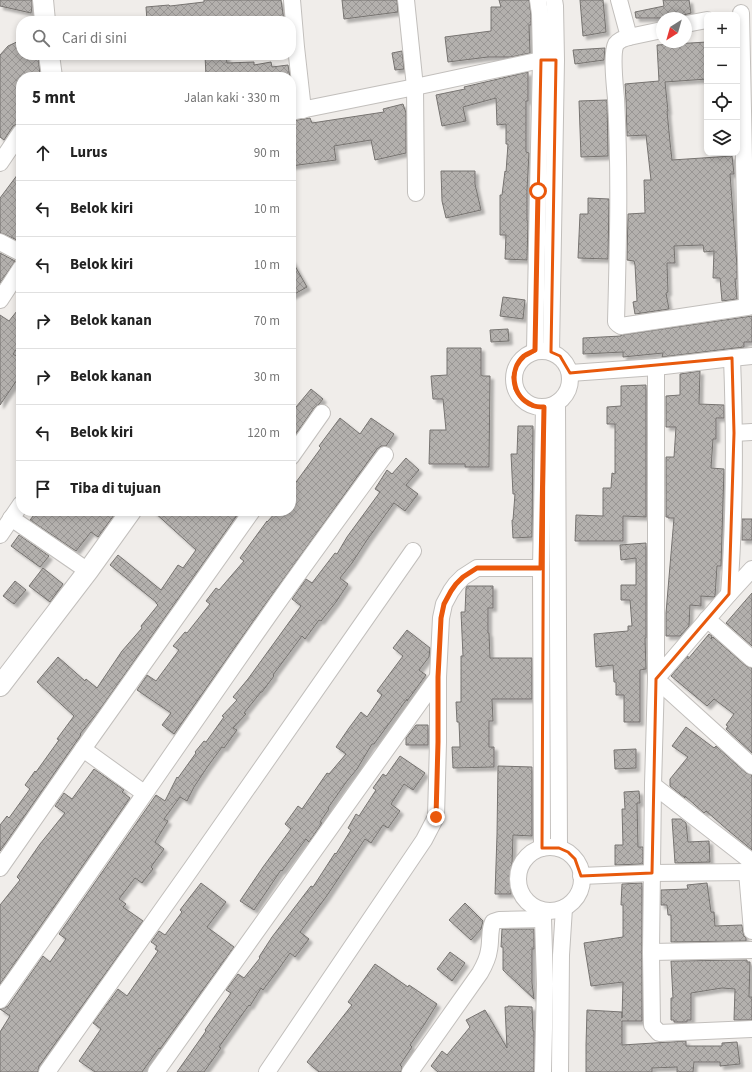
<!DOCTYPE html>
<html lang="id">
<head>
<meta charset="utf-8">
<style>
  :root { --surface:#fff; --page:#f2f2f2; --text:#222; --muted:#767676; --line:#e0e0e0 }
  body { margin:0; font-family:"Source Sans 3",sans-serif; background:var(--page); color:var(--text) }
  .controls { position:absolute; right:12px; top:12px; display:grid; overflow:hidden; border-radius:8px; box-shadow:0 2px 6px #0003 }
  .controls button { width:36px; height:36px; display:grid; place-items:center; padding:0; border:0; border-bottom:1px solid var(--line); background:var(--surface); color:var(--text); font:20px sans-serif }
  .compass { position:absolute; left:656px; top:12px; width:36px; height:36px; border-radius:50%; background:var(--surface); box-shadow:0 2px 6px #0003; rotate:217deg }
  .stop { position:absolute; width:12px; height:12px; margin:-9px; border:3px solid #ea580c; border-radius:50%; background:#fff }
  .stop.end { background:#ea580c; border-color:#fff; box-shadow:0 1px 4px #0008 }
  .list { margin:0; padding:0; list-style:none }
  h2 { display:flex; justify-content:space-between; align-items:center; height:52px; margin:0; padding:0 16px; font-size:17px }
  h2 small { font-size:13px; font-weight:400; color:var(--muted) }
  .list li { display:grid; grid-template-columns:26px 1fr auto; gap:12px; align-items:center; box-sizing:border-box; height:56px; padding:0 16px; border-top:1px solid var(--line) }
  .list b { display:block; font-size:15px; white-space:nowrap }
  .list em { font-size:13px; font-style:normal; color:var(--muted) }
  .icon { flex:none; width:22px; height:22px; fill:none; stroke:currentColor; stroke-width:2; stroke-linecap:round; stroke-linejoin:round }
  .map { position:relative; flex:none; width:752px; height:1072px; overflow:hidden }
  .search { position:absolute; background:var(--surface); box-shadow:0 2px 6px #0003; left:16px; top:16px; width:280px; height:44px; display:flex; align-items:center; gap:10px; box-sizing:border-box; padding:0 14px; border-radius:16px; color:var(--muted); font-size:15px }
  .panel { position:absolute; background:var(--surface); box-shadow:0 2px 6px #0003; left:16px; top:72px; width:280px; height:444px; border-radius:16px }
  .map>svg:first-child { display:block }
</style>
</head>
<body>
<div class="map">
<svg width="752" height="1072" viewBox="0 0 752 1072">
  <defs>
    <pattern id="building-cross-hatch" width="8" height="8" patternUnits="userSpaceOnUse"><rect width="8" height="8" fill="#b3b0ad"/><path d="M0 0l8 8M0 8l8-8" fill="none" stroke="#999694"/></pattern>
    <filter id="shadow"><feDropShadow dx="3.5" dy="3.5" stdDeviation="1" flood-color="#0004"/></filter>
  </defs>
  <rect width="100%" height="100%" fill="#f0edea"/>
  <g fill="url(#building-cross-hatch)" stroke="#767370" filter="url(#shadow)">
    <path d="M0,0H32V7L31,13L0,6Z"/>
    <path d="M204,0H281L284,21H147L146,7L169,5L170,6L204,2Z"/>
    <path d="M342,0H397L398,12L344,19Z"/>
    <path d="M499,0H529L531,15V25H529L530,53L511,57H488L448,62L445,37L491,31V7H501Z"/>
    <path d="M580,0H603L606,32L583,36Z"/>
    <path d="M663,0H689L691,13L684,15L679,18H636L635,12L664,6Z"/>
    <path d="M21,40V55H38L40,75L35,77H21V122L13,126L4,140L0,137V55L8,46Z"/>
    <path d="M707,42V79L665,82L668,111H667L670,142L672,160L732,156L734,174H730L737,266V279H735L737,299L722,301L720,278H713L714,251L704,252L703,245L674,246L675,263H667L668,292L666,293L669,309L635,314L633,302L637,301L635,265L634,261L627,260L628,214L645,213L644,180H651L646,135L627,136L626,100L625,84L659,81L657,45Z"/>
    <path d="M605,48L604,60L575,64L573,50Z"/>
    <path d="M402,51L404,69L395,70L392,53Z"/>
    <path d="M205,55H226L227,63L254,62V65L271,62L272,67L288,65L290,77H206Z"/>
    <path d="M528,72V101H526V152L529,153L527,190V221H528L527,260L505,259L506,235H500V195H502L505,171L506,172L508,144H506V124L497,125L496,98L463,107L466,121L442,126L436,95L465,89L464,87Z"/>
    <path d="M607,100L608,156L581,157L579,101Z"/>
    <path d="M403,104L406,113V153L375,160L371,140L334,146L336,160L291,166V121L310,118L312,123L384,112L383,109Z"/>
    <path d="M21,170V242L4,234L0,233V198Z"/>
    <path d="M441,171H475V184L481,210L446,218L442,201Z"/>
    <path d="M588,198L609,199L608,259L578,258L580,214H588Z"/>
    <path d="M0,253L15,261L0,283Z"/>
    <path d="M291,259L307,287L291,296Z"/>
    <path d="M503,297L525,300L523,319L500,316Z"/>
    <path d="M21,306V343L13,354L21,359V374L0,405V315L9,321Z"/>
    <path d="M752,316V342H744V347L662,357L663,353L623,357V352L583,354V338L621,336V335Z"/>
    <path d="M508,329L509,341L491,342L490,330Z"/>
    <path d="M447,348H481V375L483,376H490L489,467H465V464H429L430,430H446L443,399H433L431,376L447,375Z"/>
    <path d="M700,371L699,404L724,405V418H716V439H713L711,468L724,469L721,566H717L715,596L714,597L701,596V606L690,605L689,626L680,636H666V613L674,518H668V517H666V457H674L676,427H666V396L680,395V374Z"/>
    <path d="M646,385V517L623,516V541H575L576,515L603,516V488H611L612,473L615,474V424H607V407L621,406V386Z"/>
    <path d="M311,389L323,399L319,404L314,408L291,441V413Z"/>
    <path d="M340,418L360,434L371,418L394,434L386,446H381L377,449L334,509L261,610L174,734L162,725L171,713L137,690L147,675L156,681L179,650L173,646L185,632L187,633L210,604L206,601L216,588L219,590L244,561L240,558L267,521V522L277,511H291V489L321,448L319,446Z"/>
    <path d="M518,426H533L532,537L513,538L512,520H513L515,494H513L511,454H517Z"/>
    <path d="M406,458L419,470L406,485L418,494L405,511L394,503L367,540L352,563L340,578L348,584L336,602L321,621L319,620L305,639L302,636L273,675L274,676L262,692H261L244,713L246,714L233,728L237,730L224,748L222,747L208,766L194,787L187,801L180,797L164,819L168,821L155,842L164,849L151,867L153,869L142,883L135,878L119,899L126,904L123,907L143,921L39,1066L38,1072H0V1032L10,1016L0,1009L4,1008L8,1006L43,956L50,962L66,939L59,934L156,795L165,801L177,777L178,778L196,753L195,752L204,741L206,742L224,717L222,716L237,700L233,697L248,679L298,610L301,606L292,599L306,579L312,583L335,553L337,554L347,537L380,492L375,489L387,470L392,474Z"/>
    <path d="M37,511H117L98,537L91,532L76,551L30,520Z"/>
    <path d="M153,511H240L98,712L80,734L81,735L0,851V825L7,816L9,818L30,789L25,785L35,771L36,772L59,740L57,739L74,716L37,682L58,657L85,681L86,679L97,688L122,651L142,628L141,626L158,605L156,603V602L110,565L118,555L161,590L178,565L183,568L196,550Z"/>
    <rect x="742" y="519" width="10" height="21"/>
    <path d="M19,535L49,556L40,567L11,546Z"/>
    <path d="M646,543V638H645L646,669L640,670V722H624V695H616V682H614L613,665L596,667L594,634L628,631V626H632L630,600H621V585H636V558L621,560L620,545Z"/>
    <path d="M43,568L63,584L50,602L29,586Z"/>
    <path d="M15,581L26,590L14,604L3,596Z"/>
    <path d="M467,586H493V608H488V633H489L490,658H532V699H492L493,721H489V747H494V767L453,768L452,747H460L459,722H457L456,702H461V656H463L461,612H465L466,588Z"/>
    <path d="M752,593V646L726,623Z"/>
    <path d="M407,630L430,648L429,657L419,670L426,675L407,701V699L374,744H372L357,769L347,781L328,808L329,809L320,822L322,823L309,842L306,839L282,871L281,870L254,910L240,901L263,867L291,829L285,824L298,806L302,809L327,773L329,774L346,754L336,747L349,728L361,712L367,717L382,695L377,691L403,656L393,648Z"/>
    <path d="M709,634L712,636L711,639L713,637L746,666L752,668V753L726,729L728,726L726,725L734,714L714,699L707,706L671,676L688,656V659Z"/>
    <path d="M416,725H428V745H406V738Z"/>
    <path d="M686,727L714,748L716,746L746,773L752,775V850L729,831L706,811L704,813L685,796V798L670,786V779L688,757L672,746Z"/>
    <path d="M636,749V768L615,769L614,750Z"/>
    <path d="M400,756L425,773L413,790L404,784L391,804L400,811L388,828L383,825L371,843L365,839L326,897L300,932L309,939L295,957L290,953L278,970L263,990L261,988L250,1006L249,1005L219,1047L221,1048L204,1072H177L206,1031L205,1030L231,993L226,990L238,974L244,978L260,958L259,957L272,937L311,886L313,887L335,853L336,854L351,830L348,828L356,814L359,816L376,790L373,788L383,774L386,776Z"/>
    <path d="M498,766L532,767V836L513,835L511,894H495L497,835Z"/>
    <path d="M94,769L124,790L122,792L130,798L0,984V905L20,880L17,877L40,844L65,813L55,806L64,793L72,799Z"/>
    <path d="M639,791L640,803H637L638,847H643V864L615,865V845H623L622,809H625L624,792Z"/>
    <path d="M672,819H681L686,823L688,842L709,841L710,862L675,863Z"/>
    <path d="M201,883L226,902L207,927L234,947L160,1049L159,1048L142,1072H95L79,1061L101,1029L93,1023L118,989L127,996L158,951L155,949L157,946L151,942L159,931L165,935L182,912L180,910Z"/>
    <path d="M642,883V1021H622V1045L686,1041V1046H722V1043L737,1042L740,1064L720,1066V1062H694L693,1072H677V1067L652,1068V1072H586V1045L587,1010L622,1012V1018L623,982L591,986L584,943L623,937V905H621L622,884Z"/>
    <path d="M707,883L711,912H714L715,926L742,925L743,932L744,936L746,938V941L671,942V915H668L667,905H661V890L688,889L687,885Z"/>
    <path d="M465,903L483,921L481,929L471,940L449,920Z"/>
    <path d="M502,929H534V949H532V983L534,999L503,970V947H501Z"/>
    <path d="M450,952L465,963L452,981L437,969Z"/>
    <path d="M747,960V962H750L749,997H752V1020H734L735,989L722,988L691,993V1020H687V1022H674V1020H671V998H673L671,961Z"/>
    <path d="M375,964L408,987L409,985L437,1004L424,1025L410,1045L412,1047L400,1065L402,1067L401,1072H319L307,1062L352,1005L348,1002Z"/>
    <path d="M508,1006L532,1007L533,1031H534V1072H438L431,1066L442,1051L447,1055L470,1027L466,1020L485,1010L507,1048L505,1007H508Z"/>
  </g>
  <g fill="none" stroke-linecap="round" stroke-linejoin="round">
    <defs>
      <g id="minor">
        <path d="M292,0L296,47L303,110"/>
        <path d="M406,0L415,87L416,193"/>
        <path d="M619,0L629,37C625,38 619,40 616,44C611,54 615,87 616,99C620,173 618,248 616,322L618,324L621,326L747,307"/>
        <path d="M741,13L747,307L752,306"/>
        <path d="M686,24L707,20"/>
        <path d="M629,37L662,30"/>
        <path d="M291,112L415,87L541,60H551"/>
        <path d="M0,163L21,132"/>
        <path d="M0,242L21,253"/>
        <path d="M0,300L21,268"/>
        <circle cx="542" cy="379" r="28"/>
        <path d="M535,351L538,191L541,60L540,14L538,0"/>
        <path d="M551,352L556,60L555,6L554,0"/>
        <path d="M656,367V679L653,785L651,952L652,1025L659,1033L752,1029"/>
        <path d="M570,373L656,367L732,358"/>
        <path d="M557,403L559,848"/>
        <path d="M734,433L752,432"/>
        <path d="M291,457L322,413"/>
        <path d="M11,518L88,571"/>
        <path d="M0,535L21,504"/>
        <path d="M752,569L729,594L656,679L752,766"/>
        <path d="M729,594C735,515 735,437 732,358L752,356"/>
        <path d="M707,619L752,659"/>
        <path d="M83,749L144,793"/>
        <path d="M653,785L752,862"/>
        <circle cx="550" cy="879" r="32"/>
        <path d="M542,848V835L541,568L544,407"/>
        <path d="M752,866L747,872L752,931"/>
        <path d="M0,868L83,749L252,511"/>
        <path d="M581,876L652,873L747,872"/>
        <path d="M540,910L543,919L545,984L543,1072"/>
        <path d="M651,952L752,950"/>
        <path d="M0,1000C91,873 179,743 269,615C307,561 346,508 385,455"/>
        <path d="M47,1072L191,869L413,551"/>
        <path d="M156,1072L438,677"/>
        <path d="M267,1072L424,840L436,817L438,742V677L441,618L444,604L451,591L456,584L463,577L477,568H541"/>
        <path d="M410,1072L480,973C484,966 488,959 489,950C491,941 489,930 493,922L499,920L543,919"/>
        <path d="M560,1072L561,955L564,908"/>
      </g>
      <g id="tertiary">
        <path d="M43,0L45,21"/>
        <path d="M49,55L52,77"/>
        <path d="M0,686L88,571L131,511"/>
      </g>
    </defs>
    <use href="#minor" stroke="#c2bfbc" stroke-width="18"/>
    <use href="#tertiary" stroke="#c2bfbc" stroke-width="22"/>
    <use href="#minor" stroke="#fff" stroke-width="16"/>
    <use href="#tertiary" stroke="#fff" stroke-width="20"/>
  </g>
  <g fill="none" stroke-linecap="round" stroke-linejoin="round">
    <path stroke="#ea580c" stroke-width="5" d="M436,817L438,742V677L441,618L444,604L451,591L456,584L463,577L477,568H541L544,407C540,407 535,407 532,405C512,397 508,370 524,356C527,354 532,352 535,350L538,191"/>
  </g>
  <path fill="none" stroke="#e8590c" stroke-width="3" stroke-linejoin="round" d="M541,60H556L551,352L560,356L570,373L732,358L734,433L729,594L656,679L652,873L581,876L575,859L568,852L559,848H542L544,407L532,406L522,399L515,389L513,377L517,365L524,356L535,351Z"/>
</svg>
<div class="controls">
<button>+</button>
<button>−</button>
<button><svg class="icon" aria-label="locate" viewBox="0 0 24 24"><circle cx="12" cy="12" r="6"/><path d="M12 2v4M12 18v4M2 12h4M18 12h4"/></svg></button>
<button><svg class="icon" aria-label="layers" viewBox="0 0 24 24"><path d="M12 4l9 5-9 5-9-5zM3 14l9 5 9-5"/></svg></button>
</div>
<svg class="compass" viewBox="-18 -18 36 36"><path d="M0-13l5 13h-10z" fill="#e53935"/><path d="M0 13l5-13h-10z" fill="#767676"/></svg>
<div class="stop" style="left:538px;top:191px"></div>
<div class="stop end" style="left:436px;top:817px"></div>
<div class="search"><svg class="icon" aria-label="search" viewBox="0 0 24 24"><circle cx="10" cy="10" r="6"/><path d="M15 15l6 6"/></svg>Cari di sini</div>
<section class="panel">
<h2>5 mnt<small>Jalan kaki · 330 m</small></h2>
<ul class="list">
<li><svg class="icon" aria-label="ahead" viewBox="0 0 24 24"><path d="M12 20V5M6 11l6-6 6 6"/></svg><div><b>Lurus</b></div><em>90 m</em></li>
<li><svg class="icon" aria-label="left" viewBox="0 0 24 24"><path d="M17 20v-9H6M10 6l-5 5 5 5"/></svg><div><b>Belok kiri</b></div><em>10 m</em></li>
<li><svg class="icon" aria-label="left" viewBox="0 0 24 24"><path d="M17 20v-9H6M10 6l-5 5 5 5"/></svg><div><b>Belok kiri</b></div><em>10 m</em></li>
<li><svg class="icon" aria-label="right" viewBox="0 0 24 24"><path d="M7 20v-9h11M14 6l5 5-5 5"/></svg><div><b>Belok kanan</b></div><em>70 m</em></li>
<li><svg class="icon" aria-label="right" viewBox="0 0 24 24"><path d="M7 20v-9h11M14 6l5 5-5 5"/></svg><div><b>Belok kanan</b></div><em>30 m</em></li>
<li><svg class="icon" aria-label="left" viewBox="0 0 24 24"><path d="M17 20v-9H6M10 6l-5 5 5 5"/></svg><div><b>Belok kiri</b></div><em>120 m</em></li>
<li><svg class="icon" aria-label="arrive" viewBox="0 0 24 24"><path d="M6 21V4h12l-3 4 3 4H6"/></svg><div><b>Tiba di tujuan</b></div></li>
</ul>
</section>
</div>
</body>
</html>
